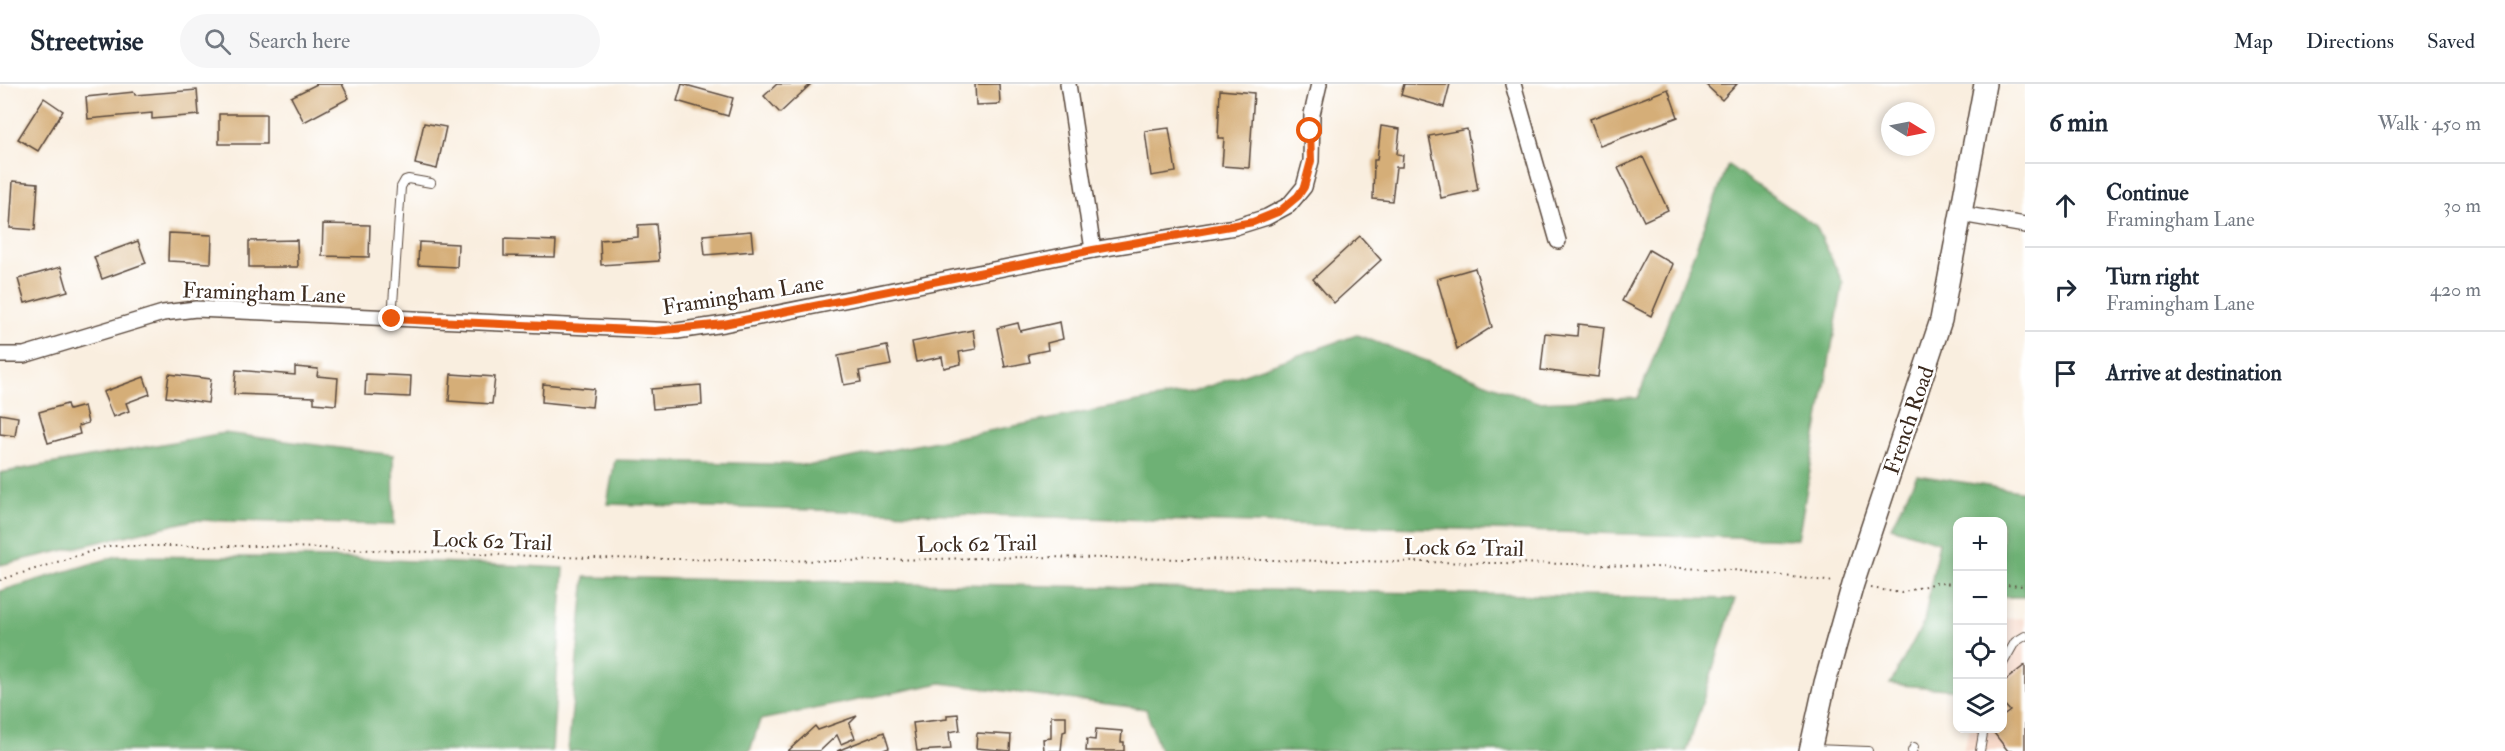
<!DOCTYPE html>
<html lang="en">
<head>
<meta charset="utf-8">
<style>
  :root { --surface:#fff; --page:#f6f6f7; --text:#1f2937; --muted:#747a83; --line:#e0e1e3 }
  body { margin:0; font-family:"IM FELL Double Pica",serif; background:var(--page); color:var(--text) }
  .controls { position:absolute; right:18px; bottom:18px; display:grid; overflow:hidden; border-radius:12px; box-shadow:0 3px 9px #0003 }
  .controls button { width:54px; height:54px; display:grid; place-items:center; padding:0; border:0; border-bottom:2px solid var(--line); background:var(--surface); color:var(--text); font:30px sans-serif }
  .compass { position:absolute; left:1881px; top:18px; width:54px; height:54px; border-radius:50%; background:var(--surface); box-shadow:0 3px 9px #0003; rotate:100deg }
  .stop { position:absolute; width:18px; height:18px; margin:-14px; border:4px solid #ea580c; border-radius:50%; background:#fff }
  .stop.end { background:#ea580c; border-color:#fff; box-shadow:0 2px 6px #0008 }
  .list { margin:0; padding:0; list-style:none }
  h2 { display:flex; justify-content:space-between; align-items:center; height:78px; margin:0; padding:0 24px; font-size:26px }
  h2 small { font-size:20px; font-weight:400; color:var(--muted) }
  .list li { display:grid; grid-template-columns:39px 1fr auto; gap:18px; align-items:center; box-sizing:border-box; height:84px; padding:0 24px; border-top:2px solid var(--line) }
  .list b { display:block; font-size:22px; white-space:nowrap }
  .list p { margin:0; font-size:20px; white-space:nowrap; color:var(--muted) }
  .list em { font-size:20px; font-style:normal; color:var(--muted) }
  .icon { flex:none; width:33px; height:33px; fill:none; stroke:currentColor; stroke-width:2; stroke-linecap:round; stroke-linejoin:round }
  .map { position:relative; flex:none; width:2025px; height:667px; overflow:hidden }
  header { display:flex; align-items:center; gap:36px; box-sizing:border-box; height:84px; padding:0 30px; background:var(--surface); border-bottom:2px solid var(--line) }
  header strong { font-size:28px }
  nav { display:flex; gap:33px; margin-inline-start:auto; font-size:21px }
  .search { width:420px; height:54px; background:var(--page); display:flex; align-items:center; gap:15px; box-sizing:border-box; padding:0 21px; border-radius:33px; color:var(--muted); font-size:22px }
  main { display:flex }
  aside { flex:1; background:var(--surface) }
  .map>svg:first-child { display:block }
</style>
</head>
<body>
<header>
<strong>Streetwise</strong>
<div class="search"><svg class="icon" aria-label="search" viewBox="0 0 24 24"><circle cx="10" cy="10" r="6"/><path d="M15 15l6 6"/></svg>Search here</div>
<nav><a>Map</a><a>Directions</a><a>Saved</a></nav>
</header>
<main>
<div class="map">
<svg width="2025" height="667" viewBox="0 0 2025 667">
  <rect width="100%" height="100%" fill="#fff"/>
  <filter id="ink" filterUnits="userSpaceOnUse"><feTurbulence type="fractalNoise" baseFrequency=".0167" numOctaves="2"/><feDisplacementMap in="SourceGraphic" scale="12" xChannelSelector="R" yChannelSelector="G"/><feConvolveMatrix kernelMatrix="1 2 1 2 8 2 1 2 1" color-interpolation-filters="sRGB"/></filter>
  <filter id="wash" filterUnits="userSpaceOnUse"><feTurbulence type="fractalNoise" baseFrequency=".008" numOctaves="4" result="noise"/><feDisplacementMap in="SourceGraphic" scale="24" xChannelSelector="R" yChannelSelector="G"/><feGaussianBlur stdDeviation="1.35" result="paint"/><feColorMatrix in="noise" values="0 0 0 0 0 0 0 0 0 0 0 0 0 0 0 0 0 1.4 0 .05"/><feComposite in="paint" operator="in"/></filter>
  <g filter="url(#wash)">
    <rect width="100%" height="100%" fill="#f9eedf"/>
    <path fill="#f5d3c1" d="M2025,534V667H1963L1969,645L2002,644L2003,535Z"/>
    <g fill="#6eb175" stroke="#546e4a" stroke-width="1.5">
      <path d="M1728,81L1816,142L1843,199L1798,455L607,420L615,376L813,381L1195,307L1357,251L1537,318L1638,314Z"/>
      <path d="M224,349L393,371L394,441L194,436L0,481V389Z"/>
      <path d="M1917,391L2025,408V513H2003L2002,438H1958L1957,606L1890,600L1924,538L1939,458L1891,443Z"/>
      <path d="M117,472L348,474L564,484L552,667H0V507Z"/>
      <path d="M585,493L1735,515L1687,667H1160L1146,625L941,599L760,636L750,667H568Z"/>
    </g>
    <g id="blocks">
      <g fill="#d5ae78">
        <path d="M317,0H342L349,14L304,38L291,13Z"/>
        <path d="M682,0L733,14L728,32L677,17Z"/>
        <path d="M777,0H811L780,29L764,12Z"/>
        <path d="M975,0H999L1000,20L976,21Z"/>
        <path d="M1404,0H1450L1444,23L1401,11Z"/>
        <path d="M1705,0H1737L1722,16Z"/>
        <path d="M1668,5L1678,33L1600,62L1590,35Z"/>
        <path d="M197,6L199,31L152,35V29L88,35L86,13L134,8L135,11Z"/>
        <path d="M1220,6L1254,9L1249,84L1222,82L1224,54H1218Z"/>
        <path d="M44,14L63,27L38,67L18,55Z"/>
        <rect x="219" y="30" width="47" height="30"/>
        <path d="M424,39L446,43L437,85L415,80Z"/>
        <path d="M1381,42L1400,45L1397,70L1403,71L1402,83H1396L1392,117L1373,115L1374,76H1377Z"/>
        <path d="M1169,44L1176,88L1151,92L1145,47Z"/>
        <path d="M1467,45L1478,106L1441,114L1429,52Z"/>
        <path d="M1643,73L1668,126L1644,137L1618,84Z"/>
        <path d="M13,97L38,99L35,146L10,144Z"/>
        <path d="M323,140L370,141L369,173L322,172Z"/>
        <path d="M656,140L659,177L601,181L600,156L638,153V141Z"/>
        <path d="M751,147L753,167L705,171L703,151Z"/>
        <path d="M169,149L212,151L211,179L168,177Z"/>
        <path d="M1360,152L1381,176L1334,219L1313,195Z"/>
        <path d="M504,155L556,157L555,173L504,172Z"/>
        <path d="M297,156L298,183H249V157Z"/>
        <path d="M138,157L146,179L102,195L94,173Z"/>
        <path d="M419,158L458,160L457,183L418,181Z"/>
        <path d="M1649,166L1673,180L1651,232L1622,217Z"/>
        <path d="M61,183L68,207L25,219L18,195Z"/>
        <path d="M1475,184L1492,243L1457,265L1437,195Z"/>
        <path d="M1060,238L1063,255L1047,259L1048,266L1028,270L1030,278L1005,283L997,244L1018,239L1020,247Z"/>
        <path d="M1578,240L1604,243L1598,293L1541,286L1545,249L1577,252Z"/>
        <path d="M973,246L976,265L959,268L961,280L944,284L942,273L916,278L912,258Z"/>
        <path d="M887,262L891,281L859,287L861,298L844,301L838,272Z"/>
        <path d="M295,283L318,285L317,292L338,294L336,321L314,319V313L234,310L236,286L295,291Z"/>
        <path d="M169,290L211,295L208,319L166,313Z"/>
        <path d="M366,290L411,292L410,313L365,311Z"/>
        <path d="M451,290L495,293L492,320L449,317Z"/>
        <path d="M144,293L150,310L126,319L129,327L113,333L103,308Z"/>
        <path d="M543,300L594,305L592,323L542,318Z"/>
        <path d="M701,301L702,321L653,325L651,305Z"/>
        <path d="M67,320L69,326L84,322L88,339L78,342L80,350L48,359L39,328Z"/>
        <path d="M0,330L18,333L15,352L0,350Z"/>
        <path d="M2025,581V667H2008L1991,645H2002V633L2010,627L2002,618V599Z"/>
        <path d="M958,630L960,646L949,648L951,665L917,667L913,639L947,635V631Z"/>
        <path d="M857,632L849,640L855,654L841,660L837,651L820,667H788L815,642L818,646Z"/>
        <path d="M1051,632H1066V647L1063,648L1061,667H1044L1043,655L1051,654Z"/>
        <path d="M1096,645L1122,647L1121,658H1124V667H1086L1087,655L1095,656Z"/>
        <path d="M884,648L889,664L881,667H837Z"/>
        <path d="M977,649L1011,651L1010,667L976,664Z"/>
      </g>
    </g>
  </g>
  <g filter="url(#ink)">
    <use href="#blocks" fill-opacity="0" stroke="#58473b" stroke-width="1.5"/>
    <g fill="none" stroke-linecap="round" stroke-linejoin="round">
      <defs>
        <g id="lane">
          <path d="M392,235L401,103L405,96L408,95L431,99"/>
          <path d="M2002,581L2015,558L2025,552"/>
          <path d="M1813,665L1868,667"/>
          <path d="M1912,667L1914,663"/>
          <path d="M1980,667L1984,644"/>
        </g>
        <g id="street">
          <path d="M1068,0L1093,166"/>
          <path d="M1513,0L1558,157"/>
          <path d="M1961,130L2025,141"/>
          <path d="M0,271H24L163,229L196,225L677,247L724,240L1093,166L1235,143L1267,133L1289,121L1304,103L1311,77L1312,30L1319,0"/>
        </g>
        <path id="secondary" d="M1810,667L1825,599L1853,500L1941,236L1985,0"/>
      </defs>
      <use href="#lane" stroke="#58473b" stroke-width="10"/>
      <use href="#street" stroke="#58473b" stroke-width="18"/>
      <use href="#secondary" stroke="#58473b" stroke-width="24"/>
      <g stroke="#58473b" stroke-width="2" stroke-dasharray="1.5 4.5" stroke-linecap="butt">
        <path d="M0,496L108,462H264L589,474L838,477L1031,473L1576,480L1733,486L1835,498"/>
        <path d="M2002,501L2025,502"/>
        <path d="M1871,504L1901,509L1935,499L1958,500"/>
      </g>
      <use href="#lane" stroke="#fff" stroke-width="8"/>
      <use href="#street" stroke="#fff" stroke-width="15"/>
      <use href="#secondary" stroke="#fff" stroke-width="21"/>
    </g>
  </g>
  <g fill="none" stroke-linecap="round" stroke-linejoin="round" filter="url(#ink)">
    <path stroke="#ea580c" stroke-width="8" d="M392,235L655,247L724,240L1093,166L1253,138L1280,127L1298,112L1304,103L1311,77L1310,47"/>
  </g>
  <g text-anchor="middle" stroke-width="5" stroke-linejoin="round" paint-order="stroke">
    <g font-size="22" fill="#3b2a1e" stroke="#fff">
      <text transform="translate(264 208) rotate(2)" y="8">Framingham Lane</text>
      <text transform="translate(743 210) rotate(-9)" y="8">Framingham Lane</text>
      <text transform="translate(1908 336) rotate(-71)" y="8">French Road</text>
      <text transform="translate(492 456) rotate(2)" y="8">Lock 62 Trail</text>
      <text transform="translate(977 459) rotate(-1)" y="8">Lock 62 Trail</text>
      <text transform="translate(1464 463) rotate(1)" y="8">Lock 62 Trail</text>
    </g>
  </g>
</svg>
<div class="controls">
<button>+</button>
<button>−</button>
<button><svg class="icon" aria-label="locate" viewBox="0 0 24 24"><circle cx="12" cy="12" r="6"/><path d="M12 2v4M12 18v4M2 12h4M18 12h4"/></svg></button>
<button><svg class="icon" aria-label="layers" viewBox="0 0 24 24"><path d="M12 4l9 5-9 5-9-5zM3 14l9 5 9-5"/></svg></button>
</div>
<svg class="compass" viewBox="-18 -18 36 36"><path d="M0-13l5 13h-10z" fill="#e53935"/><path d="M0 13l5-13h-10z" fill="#747a83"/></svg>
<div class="stop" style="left:1310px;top:47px"></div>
<div class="stop end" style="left:392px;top:235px"></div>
</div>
<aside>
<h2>6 min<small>Walk · 450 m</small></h2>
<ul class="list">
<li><svg class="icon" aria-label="ahead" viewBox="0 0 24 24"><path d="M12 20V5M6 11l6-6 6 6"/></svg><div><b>Continue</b><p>Framingham Lane</p></div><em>30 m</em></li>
<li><svg class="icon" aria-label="right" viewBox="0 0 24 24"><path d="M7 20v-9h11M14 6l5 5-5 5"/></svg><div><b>Turn right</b><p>Framingham Lane</p></div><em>420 m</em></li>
<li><svg class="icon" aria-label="arrive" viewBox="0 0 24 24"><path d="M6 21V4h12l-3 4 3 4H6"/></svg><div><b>Arrive at destination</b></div></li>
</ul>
</aside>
</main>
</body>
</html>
